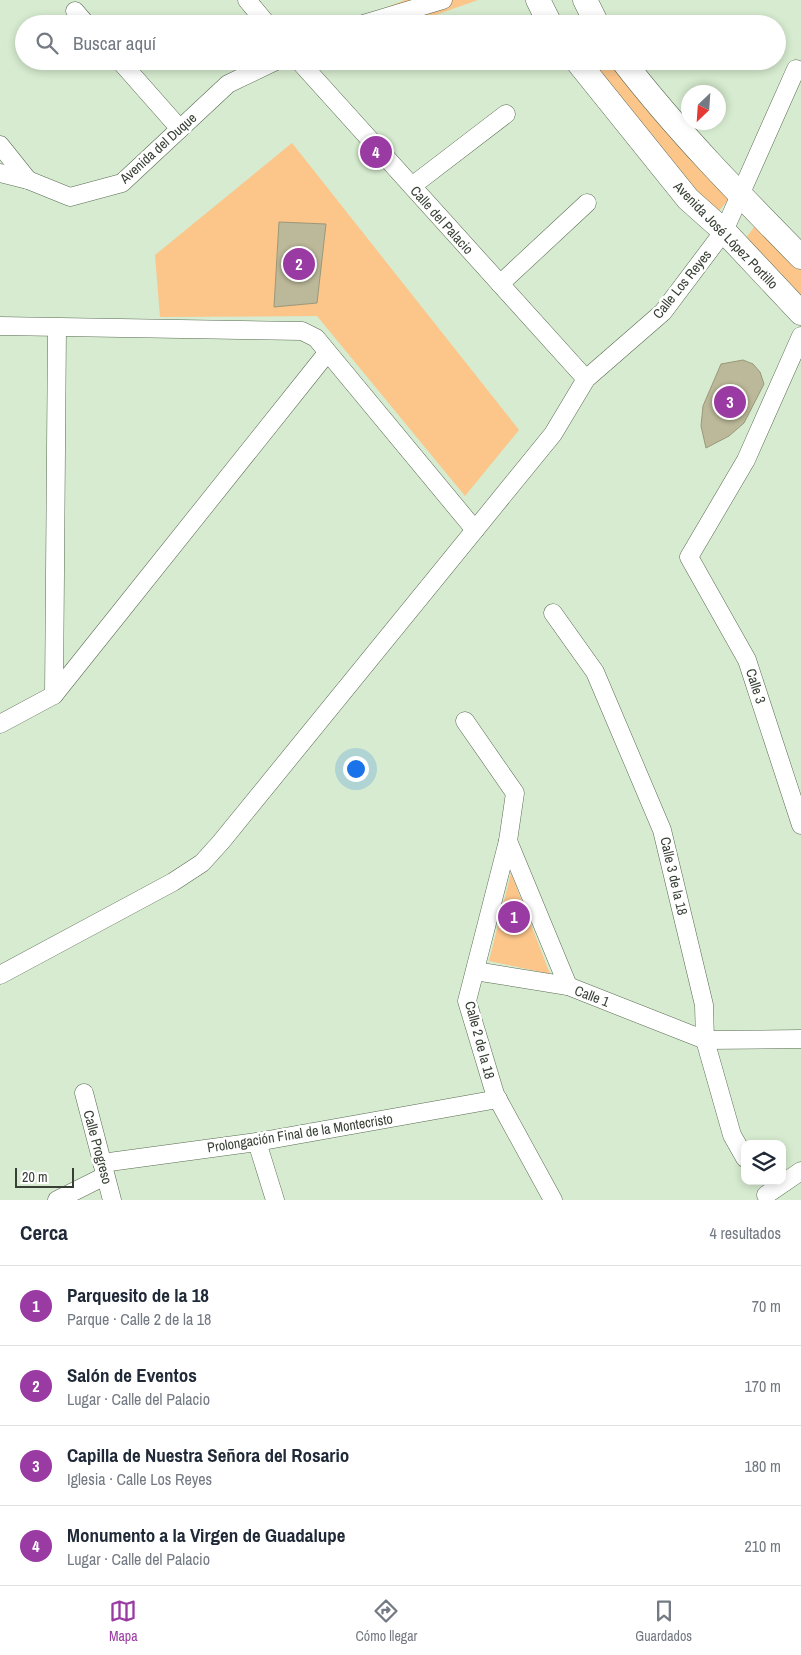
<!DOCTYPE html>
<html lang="es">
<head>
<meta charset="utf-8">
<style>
  :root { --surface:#fff; --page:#f2f2f3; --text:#1f2937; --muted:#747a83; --line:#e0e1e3; --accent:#9a3ba3 }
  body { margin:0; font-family:"Archivo Narrow",sans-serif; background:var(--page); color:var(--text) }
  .controls { position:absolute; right:15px; bottom:15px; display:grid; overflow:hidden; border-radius:10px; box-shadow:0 2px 8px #0003 }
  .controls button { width:45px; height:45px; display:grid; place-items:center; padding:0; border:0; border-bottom:1px solid var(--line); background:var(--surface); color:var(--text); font:25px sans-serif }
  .compass { position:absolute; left:681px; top:85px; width:45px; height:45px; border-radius:50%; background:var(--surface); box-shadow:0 2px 8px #0003; rotate:205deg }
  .scale { position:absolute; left:15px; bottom:12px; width:59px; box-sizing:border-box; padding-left:5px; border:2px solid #384035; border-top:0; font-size:14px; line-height:18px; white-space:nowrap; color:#384035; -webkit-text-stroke:4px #fff; paint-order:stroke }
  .you { position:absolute; left:355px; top:768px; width:18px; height:18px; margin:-12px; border:4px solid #fff; border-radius:50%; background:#1a73e8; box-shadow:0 0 0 8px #1a73e833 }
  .badge { display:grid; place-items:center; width:32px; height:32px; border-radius:50%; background:var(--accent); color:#fff; font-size:16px; font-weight:700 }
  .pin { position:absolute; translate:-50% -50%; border:2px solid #fff; box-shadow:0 1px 5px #0006 }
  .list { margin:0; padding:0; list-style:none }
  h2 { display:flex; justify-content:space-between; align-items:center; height:65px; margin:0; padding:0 20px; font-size:21px }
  h2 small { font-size:16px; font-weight:400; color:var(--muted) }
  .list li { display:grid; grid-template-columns:32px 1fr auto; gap:15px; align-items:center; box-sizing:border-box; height:80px; padding:0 20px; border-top:1px solid var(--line) }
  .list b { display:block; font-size:19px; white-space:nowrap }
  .list p { margin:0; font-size:16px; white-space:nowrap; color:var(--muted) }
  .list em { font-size:16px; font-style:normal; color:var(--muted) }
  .icon { flex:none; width:28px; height:28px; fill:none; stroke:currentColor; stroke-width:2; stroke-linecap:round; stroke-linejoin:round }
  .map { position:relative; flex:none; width:801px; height:1200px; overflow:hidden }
  .search { position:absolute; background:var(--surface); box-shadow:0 2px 8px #0003; left:15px; right:15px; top:15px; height:55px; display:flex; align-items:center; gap:12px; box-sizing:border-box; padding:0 18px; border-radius:28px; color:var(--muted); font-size:19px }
  .sheet { height:385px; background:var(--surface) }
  nav { display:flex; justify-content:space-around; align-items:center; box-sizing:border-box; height:70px; border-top:1px solid var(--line); background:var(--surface); font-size:14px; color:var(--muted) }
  nav a { display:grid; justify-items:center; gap:2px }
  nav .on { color:var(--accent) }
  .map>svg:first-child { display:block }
</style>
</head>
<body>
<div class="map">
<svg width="801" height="1200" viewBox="0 0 801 1200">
  <rect width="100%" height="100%" fill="#d6ebcf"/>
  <g fill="#fcc58a">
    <path d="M405,0H478L410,24H344Z"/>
    <path d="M589,61H616L731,197L716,214Z"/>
    <path d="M292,143L519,430L465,496L317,316L160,317L155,255Z"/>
    <path d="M757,223L801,267V301L746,238Z"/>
    <path d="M511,873L550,974L489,961Z"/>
  </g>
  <g fill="#bcb99a" stroke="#9b987a">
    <path d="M279,222L326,224L317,303L274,307Z"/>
    <path d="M743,360L753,364L760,372L764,384L744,423L729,436L706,448L701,426L703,406L721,364Z"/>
  </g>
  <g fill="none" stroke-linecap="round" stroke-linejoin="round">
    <defs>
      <g id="street">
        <path d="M247,0L267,24"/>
        <path d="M75,11L86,24"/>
        <path d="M363,24L443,0"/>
        <path d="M120,61L180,129"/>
        <path d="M299,61L586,379"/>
        <path d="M0,145L28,180"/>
        <path d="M0,173L28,180L70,197L122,183L228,84L276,61"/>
        <path d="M412,186L506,114"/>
        <path d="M500,284L587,203"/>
        <path d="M0,326L302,331L316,338L475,530"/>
        <path d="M801,336L746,460L689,557L747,660L801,825"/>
        <path d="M553,613L595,672L662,830L704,1005L705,1040L732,1135L745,1158"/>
        <path d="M54,695L57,328"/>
        <path d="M465,721L515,793L508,841L467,1001L495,1094L553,1200"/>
        <path d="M0,724L54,695L327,353"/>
        <path d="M508,841L568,986"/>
        <path d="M475,971L568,986L705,1040L801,1039"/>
        <path d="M0,975L173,882L202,863L221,842L553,434L586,379L663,312L724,231L796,69"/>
        <path d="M84,1093L112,1200"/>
        <path d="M257,1142L275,1200"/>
        <path d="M102,1163L257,1142L498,1099"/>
        <path d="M766,1195L801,1171"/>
        <path d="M57,1200L105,1176"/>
      </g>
      <g id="secondary">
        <path d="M538,0L550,24"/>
        <path d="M585,0L597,24"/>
        <path d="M577,61L688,199L724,231L801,313"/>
        <path d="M623,61C677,131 739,194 801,257"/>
      </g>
    </defs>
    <use href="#street" stroke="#596b53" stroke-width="19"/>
    <use href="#secondary" stroke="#596b53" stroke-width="25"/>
    <use href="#street" stroke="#fff" stroke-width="18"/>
    <use href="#secondary" stroke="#fff" stroke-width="24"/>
  </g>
  <g text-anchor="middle" stroke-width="5" stroke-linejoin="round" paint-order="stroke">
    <g font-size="14" fill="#384035" stroke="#fff">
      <text transform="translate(158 148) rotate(-42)" y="5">Avenida del Duque</text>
      <text transform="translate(442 220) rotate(48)" y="5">Calle del Palacio</text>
      <text transform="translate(726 235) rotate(46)" y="5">Avenida José López Portillo</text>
      <text transform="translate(682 284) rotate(-51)" y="5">Calle Los Reyes</text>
      <text transform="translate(756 686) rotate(72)" y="5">Calle 3</text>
      <text transform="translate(674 876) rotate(77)" y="5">Calle 3 de la 18</text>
      <text transform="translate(592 996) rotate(21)" y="5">Calle 1</text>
      <text transform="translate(480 1040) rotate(75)" y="5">Calle 2 de la 18</text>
      <text transform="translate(300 1133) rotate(-9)" y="5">Prolongación Final de la Montecristo</text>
      <text transform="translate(98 1147) rotate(75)" y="5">Calle Progreso</text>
    </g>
  </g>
</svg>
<div class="controls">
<button><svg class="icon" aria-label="layers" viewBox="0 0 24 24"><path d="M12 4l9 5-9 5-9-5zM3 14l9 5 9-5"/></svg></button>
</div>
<svg class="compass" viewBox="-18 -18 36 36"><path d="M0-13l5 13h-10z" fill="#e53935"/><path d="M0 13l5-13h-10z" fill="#747a83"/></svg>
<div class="scale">20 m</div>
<div class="you"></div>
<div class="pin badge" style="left:514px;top:917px">1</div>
<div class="pin badge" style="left:299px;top:264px">2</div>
<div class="pin badge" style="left:730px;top:402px">3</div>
<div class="pin badge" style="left:376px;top:152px">4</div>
<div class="search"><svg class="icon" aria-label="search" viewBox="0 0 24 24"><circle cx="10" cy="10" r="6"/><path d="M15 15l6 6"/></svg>Buscar aquí</div>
</div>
<section class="sheet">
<h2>Cerca<small>4 resultados</small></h2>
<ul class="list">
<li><span class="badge">1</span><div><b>Parquesito de la 18</b><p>Parque · Calle 2 de la 18</p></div><em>70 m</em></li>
<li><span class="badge">2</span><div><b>Salón de Eventos</b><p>Lugar · Calle del Palacio</p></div><em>170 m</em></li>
<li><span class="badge">3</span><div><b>Capilla de Nuestra Señora del Rosario</b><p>Iglesia · Calle Los Reyes</p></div><em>180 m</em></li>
<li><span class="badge">4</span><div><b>Monumento a la Virgen de Guadalupe</b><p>Lugar · Calle del Palacio</p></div><em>210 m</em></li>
</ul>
</section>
<nav>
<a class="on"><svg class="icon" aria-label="map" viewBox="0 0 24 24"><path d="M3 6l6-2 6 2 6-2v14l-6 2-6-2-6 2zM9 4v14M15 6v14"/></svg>Mapa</a>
<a><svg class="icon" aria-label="directions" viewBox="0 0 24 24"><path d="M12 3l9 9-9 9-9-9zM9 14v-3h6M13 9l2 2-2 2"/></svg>Cómo llegar</a>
<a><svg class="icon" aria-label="saved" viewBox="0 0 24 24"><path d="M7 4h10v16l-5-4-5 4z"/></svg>Guardados</a>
</nav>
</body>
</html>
